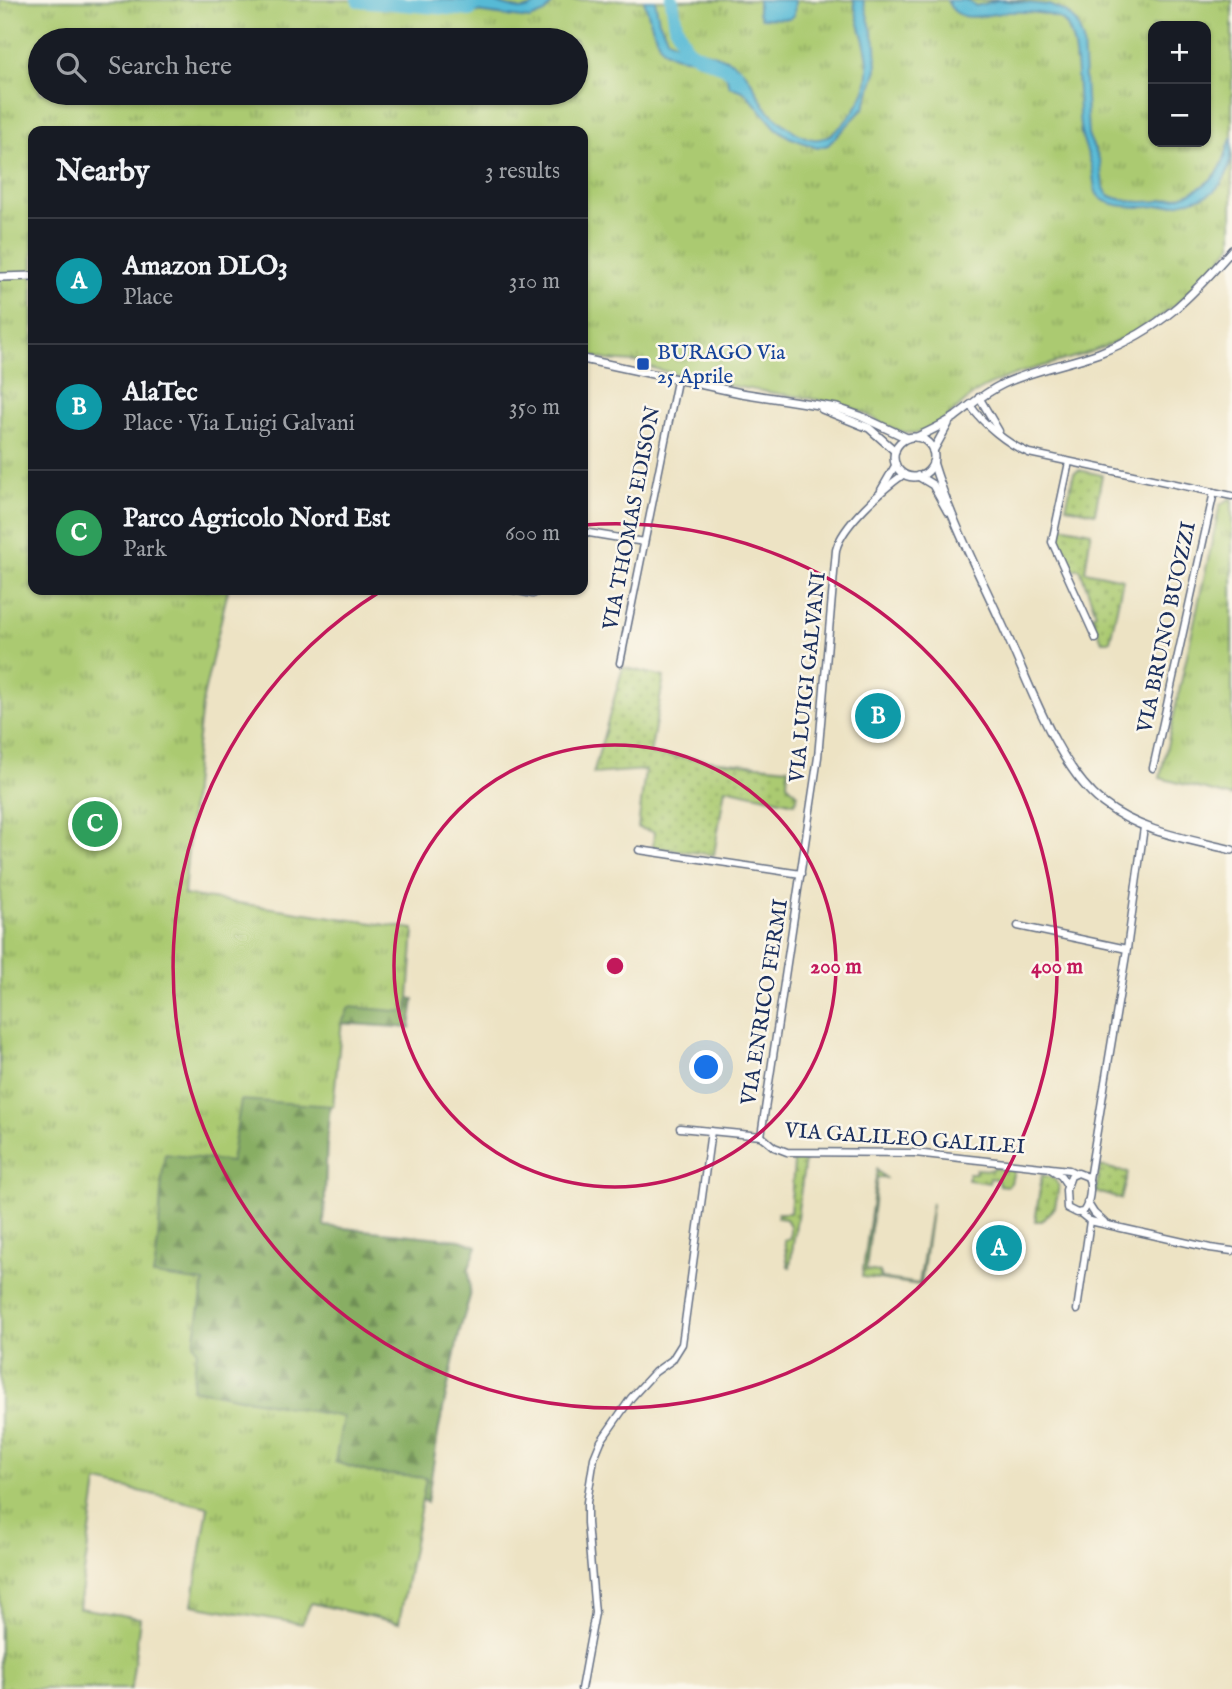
<!DOCTYPE html>
<html lang="en">
<head>
<meta charset="utf-8">
<style>
  :root { --surface:#171b24; --page:#242831; --text:#f1f3f6; --muted:#9ea1a6; --line:#363941; --accent:#1f6fb2 }
  body { margin:0; font-family:"IM FELL English",serif; background:var(--page); color:var(--text) }
  .controls { position:absolute; right:21px; top:21px; display:grid; overflow:hidden; border-radius:14px; box-shadow:0 2px 5px #0004 }
  .controls button { width:63px; height:63px; display:grid; place-items:center; padding:0; border:0; border-bottom:2px solid var(--line); background:var(--surface); color:var(--text); font:35px sans-serif }
  .you { position:absolute; left:707px; top:1068px; width:24px; height:24px; margin:-18px; border:5px solid #fff; border-radius:50%; background:#1a73e8; box-shadow:0 0 0 10px #1a73e833 }
  .badge { display:grid; place-items:center; width:46px; height:46px; border-radius:50%; background:var(--accent); color:#fff; font-size:23px; font-weight:700 }
  .pin { position:absolute; translate:-50% -50%; border:4px solid #fff; box-shadow:0 2px 7px #0006 }
  .list { margin:0; padding:0; list-style:none }
  h2 { display:flex; justify-content:space-between; align-items:center; height:91px; margin:0; padding:0 28px; font-size:30px }
  h2 small { font-size:23px; font-weight:400; color:var(--muted) }
  .list li { display:grid; grid-template-columns:46px 1fr auto; gap:21px; align-items:center; box-sizing:border-box; height:126px; padding:0 28px; border-top:2px solid var(--line) }
  .list b { display:block; font-size:26px; white-space:nowrap }
  .list p { margin:0; font-size:23px; white-space:nowrap; color:var(--muted) }
  .list em { font-size:23px; font-style:normal; color:var(--muted) }
  .icon { flex:none; width:38px; height:38px; fill:none; stroke:currentColor; stroke-width:2; stroke-linecap:round; stroke-linejoin:round }
  .map { position:relative; flex:none; width:1232px; height:1689px; overflow:hidden }
  .search { position:absolute; background:var(--surface); box-shadow:0 2px 5px #0004; left:28px; top:28px; width:560px; height:77px; display:flex; align-items:center; gap:18px; box-sizing:border-box; padding:0 24px; border-radius:38px; color:var(--muted); font-size:26px }
  .panel { position:absolute; background:var(--surface); box-shadow:0 2px 5px #0004; left:28px; top:126px; width:560px; height:469px; border-radius:14px }
  .map>svg:first-child { display:block }
</style>
</head>
<body>
<div class="map">
<svg width="1232" height="1689" viewBox="0 0 1232 1689">
  <defs>
    <pattern id="grass-dots" width="8" height="8" patternUnits="userSpaceOnUse" patternTransform="scale(1.75)"><rect width="8" height="8" fill="#abca71"/><path d="M2 2h.1M6 6h.1" fill="none" stroke="#8aa460" stroke-width="1.8" stroke-linecap="round"/></pattern>
    <pattern id="forest-firs" width="22" height="20" patternUnits="userSpaceOnUse" patternTransform="scale(1.75)"><rect width="22" height="20" fill="#88ae63"/><path d="M5 1l3.5 6h-7zM16 11l3.5 6h-7z" fill="#6e8e55"/></pattern>
    <pattern id="park-tufts" width="24" height="20" patternUnits="userSpaceOnUse" patternTransform="scale(1.75)"><rect width="24" height="20" fill="#abca71"/><path d="M3 7l-1-3M5 7V3M7 7l1-3M15 17l-1-3M17 17v-4M19 17l1-3" fill="none" stroke="#8aa460"/></pattern>
  </defs>
  <rect width="100%" height="100%" fill="#fbf7ec"/>
  <filter id="ink" filterUnits="userSpaceOnUse"><feTurbulence type="fractalNoise" baseFrequency=".0143" numOctaves="2"/><feDisplacementMap in="SourceGraphic" scale="14" xChannelSelector="R" yChannelSelector="G"/><feConvolveMatrix kernelMatrix="1 2 1 2 8 2 1 2 1" color-interpolation-filters="sRGB"/></filter>
  <filter id="wash" filterUnits="userSpaceOnUse"><feTurbulence type="fractalNoise" baseFrequency=".00686" numOctaves="4" result="noise"/><feDisplacementMap in="SourceGraphic" scale="28" xChannelSelector="R" yChannelSelector="G"/><feGaussianBlur stdDeviation="1.57" result="paint"/><feColorMatrix in="noise" values="0 0 0 0 0 0 0 0 0 0 0 0 0 0 0 0 0 1.4 0 .05"/><feComposite in="paint" operator="in"/></filter>
  <g filter="url(#wash)">
    <rect width="100%" height="100%" fill="#ede3c4"/>
    <g fill="url(#grass-dots)" stroke="#637c68" stroke-width="2">
      <path d="M1079,470L1102,475L1095,513L1066,507L1074,473Z"/>
      <path d="M1061,526L1091,532L1085,571L1123,579L1110,641H1102L1092,615L1096,613L1080,569H1072L1059,538Z"/>
      <path d="M623,667L664,677L650,754L788,768L787,784L798,794L795,803L725,788L714,855L653,847L654,832L638,828L645,770L593,774Z"/>
      <path d="M789,1159L805,1160L790,1267L788,1266L784,1240L790,1238V1226L786,1219L777,1218L778,1213H790L794,1163Z"/>
      <path d="M1100,1166L1128,1173L1121,1199L1096,1192Z"/>
      <path d="M992,1168L1014,1170L1011,1183L1007,1186L999,1185L997,1179L990,1178L989,1183L968,1180L969,1173H975L976,1169L991,1170Z"/>
      <path d="M877,1170L885,1178L877,1177L866,1270L880,1272V1278L919,1284L932,1203L921,1285L862,1277Z"/>
      <path d="M1042,1175L1054,1178L1059,1186L1055,1207L1042,1221H1035Z"/>
    </g>
    <g fill="url(#forest-firs)" stroke="#526e60" stroke-width="2">
      <path d="M342,987L414,999L410,1028L339,1023Z"/>
      <path d="M162,1078L331,1096L327,1135L324,1226L460,1240L477,1246L469,1268L470,1296L460,1330L439,1428L427,1503L405,1487L179,1411L140,1279Z"/>
    </g>
    <g fill="url(#park-tufts)" stroke="#637c68" stroke-width="2" fill-rule="evenodd">
      <path d="M0,0H1232V245C1191,298 1146,335 1081,355C1047,366 1012,372 980,390C959,402 941,432 915,433C891,434 874,415 852,408C827,400 800,397 774,393C731,386 690,379 649,367L648,363L607,360L583,354V131H33V590H228L203,698L196,753L184,895L414,929L408,1012L349,1007L344,1019L342,1020L333,1106L241,1100L231,1162L165,1154C158,1195 162,1236 153,1275L204,1282L194,1343L197,1350L192,1389L343,1417L335,1462L371,1473L426,1478L399,1623L311,1603L302,1624L192,1605L208,1507L99,1482L97,1483L79,1608L140,1618L131,1689H0ZM1153,26H1206V142H1153ZM40,40H576V93H40Z"/>
      <path d="M1231,498H1232V797L1160,778L1220,505Z"/>
    </g>
    <g fill="#57bad5" stroke="#39749a" stroke-width="2">
      <path d="M385,0H486L521,10L530,8L541,0H555L545,13L530,19Z"/>
      <path d="M644,0H655L659,21L668,39C690,52 717,50 738,66C755,78 756,100 772,114C782,123 798,137 813,139C835,142 858,108 865,90C868,83 868,76 868,69C869,46 856,23 854,0H863L876,46L877,69L864,108L828,145L817,148L789,137L776,128L745,92L729,86C727,80 726,70 720,66C704,53 676,65 662,48C653,35 649,15 644,0Z"/>
      <path d="M758,0H795L794,15L790,19L761,18L758,13Z"/>
      <path d="M947,0H965L976,6L998,0L1049,5L1066,12L1077,23L1083,41L1088,135L1100,161L1103,186L1108,195C1140,209 1194,201 1217,173C1225,163 1226,149 1232,137C1232,158 1231,176 1214,191C1197,205 1110,217 1097,194C1093,187 1094,176 1092,168C1089,154 1082,141 1080,127C1077,102 1080,40 1064,22C1059,17 1052,16 1045,14C1032,12 1020,11 1008,12C986,14 957,27 947,0Z"/>
    </g>
    <g fill="none" stroke-linecap="round" stroke-linejoin="round">
      <g stroke="#57bad5" stroke-width="14">
        <path d="M358,0L470,10"/>
        <path d="M672,0L676,26L687,50L736,73"/>
      </g>
    </g>
  </g>
  <g filter="url(#ink)">
    <g fill="none" stroke-linecap="round" stroke-linejoin="round">
      <defs>
        <g id="minor">
          <path d="M979,397L999,431"/>
          <path d="M970,405C983,424 1007,444 1029,453L1232,496"/>
          <path d="M1069,462L1052,542L1096,639"/>
          <path d="M881,490L896,464"/>
          <path d="M583,532L644,542"/>
          <path d="M513,590L533,594L542,590"/>
          <path d="M620,663L677,381"/>
          <path d="M1153,768L1214,492"/>
          <path d="M639,850L801,874"/>
          <path d="M1018,926L1127,949"/>
          <path d="M680,1128L761,1136"/>
          <path d="M761,1136L818,757L836,550C842,525 883,489 904,474"/>
          <path d="M761,1136L774,1147L787,1152L915,1153L1069,1170L1075,1173"/>
          <path d="M1049,1168L1061,1176L1067,1185"/>
          <path d="M1078,1173L1088,1177C1092,1187 1090,1203 1083,1212L1077,1213L1067,1208L1066,1190L1071,1176Z"/>
          <path d="M1089,1179L1127,949L1144,827"/>
          <path d="M1087,1202L1094,1213L1104,1222"/>
          <path d="M1080,1213L1090,1221L1210,1248L1232,1251"/>
          <path d="M1077,1310L1090,1221"/>
          <path d="M581,1689L595,1613L587,1523V1502L594,1458L601,1441L631,1398L655,1372L672,1360L682,1344L711,1131"/>
        </g>
        <g id="tertiary">
          <path d="M0,277L33,276"/>
          <path d="M583,359L741,393L837,408L860,416L907,438"/>
          <path d="M822,409L869,428L895,451"/>
          <path d="M917,437C930,431 943,425 955,417C971,405 984,393 1003,384C1033,370 1068,364 1099,353C1160,330 1191,297 1232,250"/>
          <circle cx="914" cy="457" r="20"/>
          <path d="M933,451L948,424"/>
          <path d="M933,462C951,521 981,577 1006,633C1030,685 1058,768 1103,803C1140,832 1188,839 1232,850"/>
          <path d="M918,476L933,485L948,512"/>
        </g>
      </defs>
      <use href="#minor" stroke="#646e82" stroke-width="9"/>
      <use href="#tertiary" stroke="#646e82" stroke-width="10"/>
      <use href="#minor" stroke="#fff" stroke-width="6"/>
      <use href="#tertiary" stroke="#fff" stroke-width="7"/>
    </g>
  </g>
  <g fill="none" stroke="#c2185b" stroke-width="3.5">
    <circle cx="615" cy="966" r="221"/>
    <path d="M584 525A442 442 0 1 1 381 591"/>
  </g>
  <rect fill="#1a4fb4" stroke="#fbf7ec" stroke-width="2.5" x="636" y="357" width="14" height="14" rx="3.5"/>
  <g text-anchor="middle" stroke-width="5" stroke-linejoin="round" paint-order="stroke">
    <g font-size="21" fill="#164399" stroke="#fbf7ec" text-anchor="start">
      <text x="657" y="359">BURAGO Via<tspan x="657" dy="24">25 Aprile</tspan></text>
    </g>
    <g font-size="21" fill="#1b2f5e" stroke="#fbf7ec">
      <text transform="translate(631 518) rotate(-79)" y="7">VIA THOMAS EDISON</text>
      <text transform="translate(1166 627) rotate(-78)" y="7">VIA BRUNO BUOZZI</text>
      <text transform="translate(807 677) rotate(-84)" y="7">VIA LUIGI GALVANI</text>
      <text transform="translate(764 1002) rotate(-81)" y="7">VIA ENRICO FERMI</text>
      <text transform="translate(905 1138) rotate(4)" y="7">VIA GALILEO GALILEI</text>
    </g>
  </g>
  <circle cx="615" cy="966" r="10" fill="#c2185b" stroke="#fbf7ec" stroke-width="3.5"/>
  <g font-size="21" text-anchor="middle" font-weight="bold" fill="#c2185b" stroke="#fbf7ec" stroke-width="5" stroke-linejoin="round" paint-order="stroke">
    <text x="836" y="973">200 m</text>
    <text x="1057" y="973">400 m</text>
  </g>
</svg>
<div class="controls">
<button>+</button>
<button>−</button>
</div>
<div class="you"></div>
<div class="pin badge" style="left:999px;top:1248px;background:#0f9aa8">A</div>
<div class="pin badge" style="left:878px;top:716px;background:#0f9aa8">B</div>
<div class="pin badge" style="left:95px;top:824px;background:#2e9e5b">C</div>
<div class="search"><svg class="icon" aria-label="search" viewBox="0 0 24 24"><circle cx="10" cy="10" r="6"/><path d="M15 15l6 6"/></svg>Search here</div>
<section class="panel">
<h2>Nearby<small>3 results</small></h2>
<ul class="list">
<li><span class="badge" style="background:#0f9aa8">A</span><div><b>Amazon DLO3</b><p>Place</p></div><em>310 m</em></li>
<li><span class="badge" style="background:#0f9aa8">B</span><div><b>AlaTec</b><p>Place · Via Luigi Galvani</p></div><em>350 m</em></li>
<li><span class="badge" style="background:#2e9e5b">C</span><div><b>Parco Agricolo Nord Est</b><p>Park</p></div><em>600 m</em></li>
</ul>
</section>
</div>
</body>
</html>
